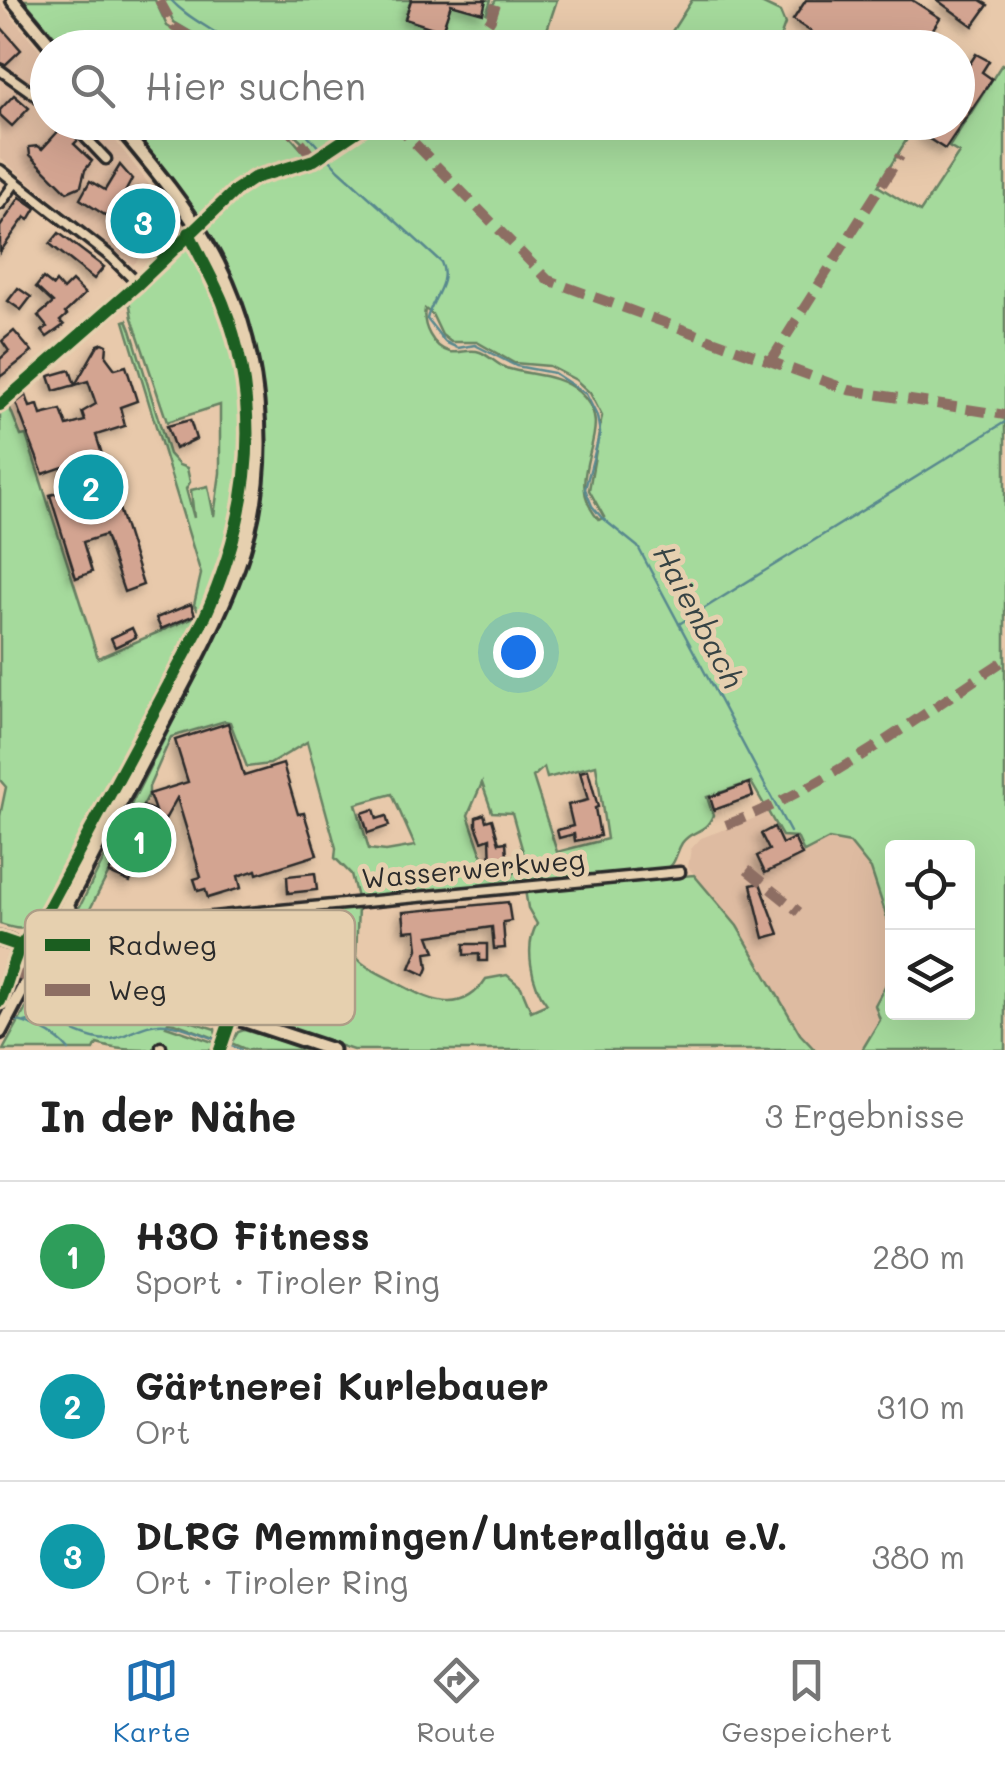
<!DOCTYPE html>
<html lang="de">
<head>
<meta charset="utf-8">
<style>
  :root { --surface:#fff; --page:#f2f2f2; --text:#222; --muted:#767676; --line:#e0e0e0; --accent:#1f6fb2 }
  body { margin:0; font-family:Mali,sans-serif; background:var(--page); color:var(--text) }
  .controls { position:absolute; right:30px; bottom:30px; display:grid; overflow:hidden; border-radius:10px; box-shadow:0 10px 40px #0002 }
  .controls button { width:90px; height:90px; display:grid; place-items:center; padding:0; border:0; border-bottom:2px solid var(--line); background:var(--surface); color:var(--text); font:50px sans-serif }
  .you { position:absolute; left:518px; top:652px; width:35px; height:35px; margin:-25px; border:8px solid #fff; border-radius:50%; background:#1a73e8; box-shadow:0 0 0 15px #1a73e833 }
  .badge { display:grid; place-items:center; width:65px; height:65px; border-radius:50%; background:var(--accent); color:#fff; font-size:32px; font-weight:700 }
  .pin { position:absolute; translate:-50% -50%; border:5px solid #fff; box-shadow:0 2px 10px #0006 }
  .list { margin:0; padding:0; list-style:none }
  h2 { display:flex; justify-content:space-between; align-items:center; height:130px; margin:0; padding:0 40px; font-size:42px }
  h2 small { font-size:32px; font-weight:400; color:var(--muted) }
  .list li { display:grid; grid-template-columns:65px 1fr auto; gap:30px; align-items:center; box-sizing:border-box; height:150px; padding:0 40px; border-top:2px solid var(--line) }
  .list b { display:block; font-size:38px; white-space:nowrap }
  .list p { margin:0; font-size:32px; white-space:nowrap; color:var(--muted) }
  .list em { font-size:32px; font-style:normal; color:var(--muted) }
  .icon { flex:none; width:55px; height:55px; fill:none; stroke:currentColor; stroke-width:2; stroke-linecap:round; stroke-linejoin:round }
  .map { position:relative; flex:none; width:1005px; height:1050px; overflow:hidden }
  .search { position:absolute; background:var(--surface); box-shadow:0 10px 40px #0002; left:30px; right:30px; top:30px; height:110px; display:flex; align-items:center; gap:25px; box-sizing:border-box; padding:0 35px; border-radius:55px; color:var(--muted); font-size:38px }
  .sheet { height:580px; background:var(--surface) }
  nav { display:flex; justify-content:space-around; align-items:center; box-sizing:border-box; height:140px; border-top:2px solid var(--line); background:var(--surface); font-size:28px; color:var(--muted) }
  nav a { display:grid; justify-items:center; gap:5px }
  nav .on { color:var(--accent) }
  .map>svg:first-child { display:block }
</style>
</head>
<body>
<div class="map">
<svg width="1005" height="1050" viewBox="0 0 1005 1050">
  <defs>
    <filter id="shadow"><feDropShadow dx="-4.5" dy="4.5" stdDeviation="5" flood-color="#0004"/></filter>
  </defs>
  <rect width="100%" height="100%" fill="#e8c9ab"/>
  <filter id="ink" filterUnits="userSpaceOnUse"><feTurbulence type="fractalNoise" baseFrequency=".01" numOctaves="2"/><feDisplacementMap in="SourceGraphic" scale="20" xChannelSelector="R" yChannelSelector="G"/><feConvolveMatrix kernelMatrix="1 2 1 2 8 2 1 2 1" color-interpolation-filters="sRGB"/></filter>
  <g filter="url(#ink)">
    <g fill="#debba1">
      <path d="M0,3L47,59L48,122L102,123L177,221L133,265L0,158Z"/>
      <path d="M769,813L782,836H797L804,852L829,839L850,843L871,869L892,933V973L875,1005L880,1020L862,1050H815L800,1034L737,926L688,867L691,849L701,838Z"/>
    </g>
    <g fill="#a5da9c" stroke="#688264" stroke-width="2.5" fill-rule="evenodd">
      <path d="M24,0H155L167,26L202,47H64Z"/>
      <path d="M162,0H491L486,14L496,0H557L546,33L551,43L563,47H216L174,22Z"/>
      <path d="M692,0H755L780,12L785,24L780,38L785,47H662Z"/>
      <path d="M1002,64L1005,66V1050H862L880,1020L875,1005L892,973V1012H968V848H892V933L871,869L850,843L829,839L804,852L797,837L782,836L751,782L707,797L713,815C705,835 691,829 682,843C675,854 677,863 665,871L357,898L351,874L335,858L336,848L307,742L270,764L247,767L230,722L225,721L171,737L149,787V794L89,911L102,928L75,935L76,914L220,628C267,525 280,415 243,307C233,279 212,252 205,224L226,202L256,180L320,164L340,150L335,140L326,150L315,154L283,123H885L907,139L878,186L920,212L959,153L949,147ZM425,309L432,314L442,335L451,342H477L514,363L549,366L576,380L590,393L602,416L589,490L604,517L599,520C557,473 623,430 579,392C557,373 531,376 506,368C496,364 490,356 480,352C470,348 460,354 450,352C432,347 422,325 425,309ZM596,765L607,839L557,852L533,777L544,767L547,778ZM482,783L492,812L512,813L525,859L512,875H500V868H491L484,862L468,815ZM392,794L415,846L386,851L369,849L356,804Z"/>
      <path d="M126,123H271L288,134L308,157L252,175L202,215L196,213Z"/>
      <path d="M188,241C264,373 257,495 194,630L36,924C24,932 13,928 0,924V816L6,787L0,780V410L8,403L21,436L26,435L98,658L201,614L194,605L201,574L124,321L127,320L131,330L169,454L179,465L187,468L190,482L186,489L194,518L191,490L208,486L214,516L220,473V405L167,422L132,318L129,300Z"/>
      <path d="M694,875L737,926L800,1034L815,1050H353L261,1020L244,1008L264,950L285,916L358,907L356,957C366,968 375,971 388,978C422,996 459,1021 486,979L507,975L521,987L531,1011L547,1004C531,985 524,945 537,924L528,908L525,890Z"/>
      <path d="M50,980L67,982L215,1029L217,1039L175,1023L168,1022L166,1026L216,1043L214,1050H165L164,1045L157,1046L155,1050C135,1050 115,1050 97,1044L94,1050H3L36,990Z"/>
      <path d="M244,1030L312,1050H247L231,1043L238,1032Z"/>
    </g>
    <g fill="none" stroke-linecap="round" stroke-linejoin="round">
      <g stroke="#59898e" stroke-width="2.5">
        <path d="M171,0C189,20 215,29 236,48"/>
        <path d="M296,122L339,170L441,262C451,283 431,299 427,319L445,342L458,348L475,345L516,366L554,373L586,394L597,416L600,433L585,489L592,506L602,518L638,547L790,832"/>
        <path d="M679,624L1005,422"/>
        <path d="M9,1019C31,1023 55,1033 69,1050"/>
        <path d="M25,1022C53,1013 71,1035 98,1039C121,1043 137,1025 158,1024C180,1022 220,1042 241,1050"/>
      </g>
    </g>
    <g fill="#d3a491" stroke="#2b2b2b" stroke-width="2.5" filter="url(#shadow)">
      <path d="M411,0H486L483,13L451,4L442,31L405,19Z"/>
      <path d="M806,0H912L940,18L921,48H836L793,20Z"/>
      <path d="M937,0H980L988,5L973,26Z"/>
      <path d="M0,26L21,50L5,65L0,63Z"/>
      <path d="M976,54L989,61L982,72L992,79L945,149L923,135L931,122H958V82Z"/>
      <path d="M14,95L29,108L12,126L0,115V110Z"/>
      <path d="M64,125L78,140L74,144L92,161L85,170L81,186L67,192L30,155L29,147L38,146L42,149Z"/>
      <path d="M120,165L132,179L111,219L80,199L90,181L105,190Z"/>
      <path d="M20,197L36,208L29,220L25,217L0,252V227Z"/>
      <path d="M142,209L154,218L143,238L126,228Z"/>
      <path d="M59,233L104,267L94,279L50,244Z"/>
      <path d="M43,278L53,286L56,282L63,290L72,281L85,294L65,313L67,315L60,321L64,325L47,337L42,331L47,327L38,316L53,303L36,287Z"/>
      <path d="M18,288L31,297L21,310L8,301Z"/>
      <path d="M14,331L32,352L0,377V359L9,351L2,341Z"/>
      <path d="M103,343L107,345L106,357L115,369L126,366L137,401L120,407L125,426L96,435L143,585L124,592L105,535L83,542L92,572L76,578L50,495L70,490L63,467L43,474L16,403L26,395L30,407L38,405L41,415L61,410L67,426L85,421L82,412L96,404L88,381L75,385L98,345Z"/>
      <path d="M70,370L75,385L54,391L49,376Z"/>
      <path d="M190,420L196,439L175,449L167,426Z"/>
      <path d="M191,604L195,615L161,629L156,618Z"/>
      <path d="M132,628L136,637L115,647L111,638Z"/>
      <path d="M228,723L244,776L283,764L298,814L304,813L317,855L257,874L256,870L238,876L241,888L208,898L205,889L198,891L194,879L201,877L177,798L130,882L109,873L143,806L155,811L149,794L188,782L175,740Z"/>
      <path d="M588,770L598,807L595,808L600,836L575,841L574,834L559,838L557,830L573,826L568,805L588,800L580,772Z"/>
      <path d="M749,783L753,796L714,810L710,797Z"/>
      <path d="M374,809L377,819L386,816L389,826L368,833L362,813Z"/>
      <path d="M484,814L486,821L492,819L499,843L506,842L507,857H511L512,875H500V868H491L490,838L482,841L476,825V817Z"/>
      <path d="M774,827L782,844L794,838L802,855L765,873L757,856L769,850L761,834Z"/>
      <path d="M315,873L317,890L288,893L287,876Z"/>
      <path d="M760,883L779,934L764,938L751,885Z"/>
      <path d="M508,902L511,921L503,922L505,948L494,949L492,927L429,936L435,952L426,953L428,968L425,975L410,968L418,949L416,930L405,931L403,912Z"/>
      <path d="M464,944H487V961H479V954L464,955Z"/>
    </g>
    <g fill="none" stroke-linecap="round" stroke-linejoin="round">
      <defs>
        <g id="street">
          <path d="M0,70L48,104"/>
          <path d="M71,122L106,159"/>
          <path d="M0,170L111,257L138,284"/>
          <path d="M0,204L15,183"/>
          <path d="M0,405L155,267"/>
          <path d="M194,919L270,911"/>
          <path d="M161,1047V1050"/>
          <path d="M220,1050L264,938L270,911L680,872"/>
        </g>
        <g id="secondary">
          <path d="M13,0L53,48"/>
          <path d="M69,908C66,933 77,948 89,968"/>
          <path d="M0,939L332,1050"/>
          <path d="M0,1032C53,931 106,831 159,730C187,677 217,623 238,566C275,464 262,338 207,244C182,200 148,161 116,122"/>
        </g>
      </defs>
      <use href="#street" stroke="#2b2b2b" stroke-width="15"/>
      <use href="#secondary" stroke="#2b2b2b" stroke-width="19"/>
      <use href="#street" stroke="#e6d0af" stroke-width="8"/>
      <use href="#secondary" stroke="#e6d0af" stroke-width="11"/>
      <g stroke="#8d6e63" stroke-width="10" stroke-dasharray="20 10" stroke-linecap="butt">
        <path d="M159,0L174,27L210,48"/>
        <path d="M472,48L491,19L497,0"/>
        <path d="M279,122L302,143L314,160"/>
        <path d="M394,122L548,280L849,390L1005,415"/>
        <path d="M770,362L900,156"/>
        <path d="M726,825C829,786 913,720 1005,660"/>
        <path d="M747,870L799,912"/>
        <path d="M12,973L42,981L51,977L70,979L94,986"/>
      </g>
      <defs>
        <g id="cycleway">
          <path d="M0,405L138,284L236,190L254,178L314,160L371,122"/>
          <path d="M0,939L231,1018L220,1050"/>
          <path d="M67,943L102,932L194,919"/>
          <path d="M0,1001C13,971 12,947 39,926L204,619C250,517 264,409 223,303C213,279 200,257 189,233"/>
        </g>
      </defs>
      <use href="#cycleway" stroke="#e6d0af" stroke-width="19"/>
      <use href="#cycleway" stroke="#1b5e20" stroke-width="12"/>
    </g>
  </g>
  <g text-anchor="middle" stroke-width="10" stroke-linejoin="round" paint-order="stroke">
    <g font-size="28" fill="#2b2b2b" stroke="#e6d0af">
      <text transform="translate(473 869) rotate(-5)" y="10">Wasserwerkweg</text>
    </g>
    <g font-size="30" font-style="italic" fill="#364344" stroke="#e6d0af">
      <text transform="translate(698 617) rotate(62)" y="10">Haienbach</text>
    </g>
  </g>
  <rect x="25" y="910" width="330" height="115" rx="15" fill="#e6d0af" stroke="#ae9e87" stroke-width="2.5"/>
  <rect x="45" y="939" width="45" height="12" fill="#1b5e20"/>
  <rect x="45" y="984" width="45" height="12" fill="#8d6e63"/>
  <g font-size="28" fill="#2b2b2b">
    <text x="108" y="955">Radweg</text>
    <text x="108" y="1000">Weg</text>
  </g>
</svg>
<div class="controls">
<button><svg class="icon" aria-label="locate" viewBox="0 0 24 24"><circle cx="12" cy="12" r="6"/><path d="M12 2v4M12 18v4M2 12h4M18 12h4"/></svg></button>
<button><svg class="icon" aria-label="layers" viewBox="0 0 24 24"><path d="M12 4l9 5-9 5-9-5zM3 14l9 5 9-5"/></svg></button>
</div>
<div class="you"></div>
<div class="pin badge" style="left:139px;top:840px;background:#2e9e5b">1</div>
<div class="pin badge" style="left:91px;top:487px;background:#0f9aa8">2</div>
<div class="pin badge" style="left:143px;top:221px;background:#0f9aa8">3</div>
<div class="search"><svg class="icon" aria-label="search" viewBox="0 0 24 24"><circle cx="10" cy="10" r="6"/><path d="M15 15l6 6"/></svg>Hier suchen</div>
</div>
<section class="sheet">
<h2>In der Nähe<small>3 Ergebnisse</small></h2>
<ul class="list">
<li><span class="badge" style="background:#2e9e5b">1</span><div><b>H3O Fitness</b><p>Sport · Tiroler Ring</p></div><em>280 m</em></li>
<li><span class="badge" style="background:#0f9aa8">2</span><div><b>Gärtnerei Kurlebauer</b><p>Ort</p></div><em>310 m</em></li>
<li><span class="badge" style="background:#0f9aa8">3</span><div><b>DLRG Memmingen/Unterallgäu e.V.</b><p>Ort · Tiroler Ring</p></div><em>380 m</em></li>
</ul>
</section>
<nav>
<a class="on"><svg class="icon" aria-label="map" viewBox="0 0 24 24"><path d="M3 6l6-2 6 2 6-2v14l-6 2-6-2-6 2zM9 4v14M15 6v14"/></svg>Karte</a>
<a><svg class="icon" aria-label="directions" viewBox="0 0 24 24"><path d="M12 3l9 9-9 9-9-9zM9 14v-3h6M13 9l2 2-2 2"/></svg>Route</a>
<a><svg class="icon" aria-label="saved" viewBox="0 0 24 24"><path d="M7 4h10v16l-5-4-5 4z"/></svg>Gespeichert</a>
</nav>
</body>
</html>
